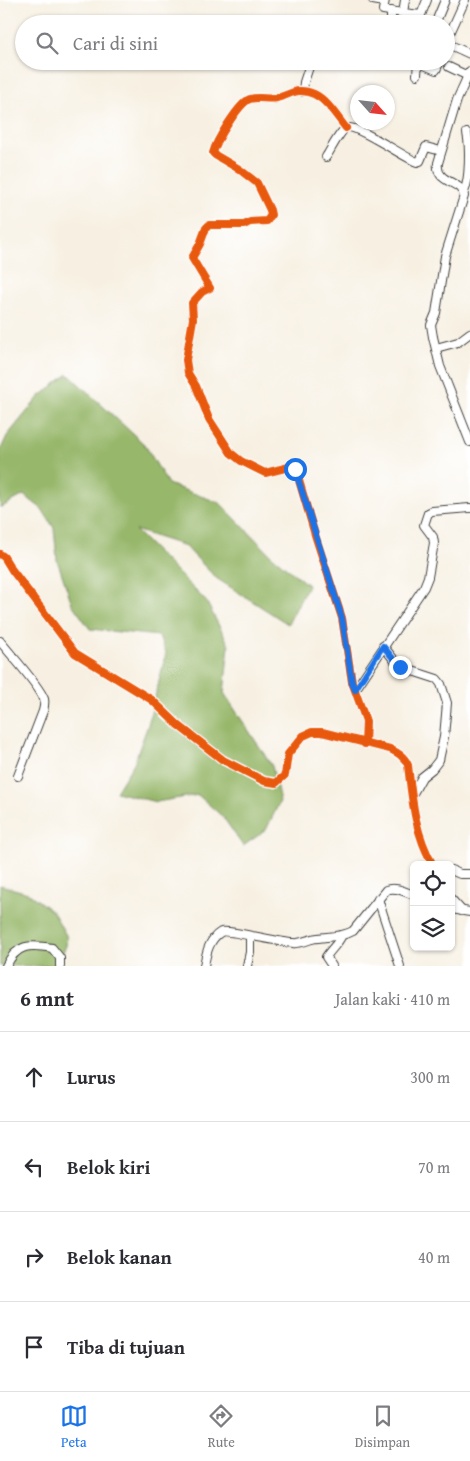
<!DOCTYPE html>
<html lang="id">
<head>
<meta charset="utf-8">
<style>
  :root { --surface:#fff; --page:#f7f7f7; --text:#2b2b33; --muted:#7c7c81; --line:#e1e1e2; --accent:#1a73e8 }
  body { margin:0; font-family:"Gentium Book Plus",serif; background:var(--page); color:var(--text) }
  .controls { position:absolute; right:15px; bottom:15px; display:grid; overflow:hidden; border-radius:8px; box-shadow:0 1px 4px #0004 }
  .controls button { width:45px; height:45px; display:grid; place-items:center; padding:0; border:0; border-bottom:1px solid var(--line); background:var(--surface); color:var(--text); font:25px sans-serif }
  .compass { position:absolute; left:350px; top:85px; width:45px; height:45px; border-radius:50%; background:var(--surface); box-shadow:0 1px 4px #0004; rotate:117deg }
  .stop { position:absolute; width:15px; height:15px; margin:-11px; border:4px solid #1a73e8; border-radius:50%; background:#fff }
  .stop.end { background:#1a73e8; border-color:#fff; box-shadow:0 1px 5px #0008 }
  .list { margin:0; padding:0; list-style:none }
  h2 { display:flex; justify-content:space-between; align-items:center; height:65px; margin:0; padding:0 20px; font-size:21px }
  h2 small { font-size:16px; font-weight:400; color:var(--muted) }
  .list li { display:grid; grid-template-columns:32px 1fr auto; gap:15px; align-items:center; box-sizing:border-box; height:90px; padding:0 20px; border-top:1px solid var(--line) }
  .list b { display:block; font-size:19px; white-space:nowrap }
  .list em { font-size:16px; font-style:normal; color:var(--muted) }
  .icon { flex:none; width:28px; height:28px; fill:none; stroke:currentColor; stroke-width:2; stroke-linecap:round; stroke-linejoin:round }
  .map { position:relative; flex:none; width:470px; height:966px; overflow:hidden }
  .search { position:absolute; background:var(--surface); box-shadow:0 1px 4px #0004; left:15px; right:15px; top:15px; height:55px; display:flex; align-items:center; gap:12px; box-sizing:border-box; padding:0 18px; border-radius:28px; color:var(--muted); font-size:19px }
  .sheet { height:425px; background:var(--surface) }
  nav { display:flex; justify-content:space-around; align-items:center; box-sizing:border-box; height:70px; border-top:1px solid var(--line); background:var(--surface); font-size:14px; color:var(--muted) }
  nav a { display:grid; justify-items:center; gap:2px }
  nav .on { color:var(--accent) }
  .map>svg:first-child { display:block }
</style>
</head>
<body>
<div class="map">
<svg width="470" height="966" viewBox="0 0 470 966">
  <rect width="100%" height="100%" fill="#fff"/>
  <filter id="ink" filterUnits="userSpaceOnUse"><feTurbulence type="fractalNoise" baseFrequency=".02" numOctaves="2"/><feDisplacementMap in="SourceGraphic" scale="10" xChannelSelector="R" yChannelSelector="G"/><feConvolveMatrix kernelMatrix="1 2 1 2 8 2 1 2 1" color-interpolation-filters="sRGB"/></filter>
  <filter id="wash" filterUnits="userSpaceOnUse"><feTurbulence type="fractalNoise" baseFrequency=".0096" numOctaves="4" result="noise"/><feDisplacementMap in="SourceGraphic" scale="20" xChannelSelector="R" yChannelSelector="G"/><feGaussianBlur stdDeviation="1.12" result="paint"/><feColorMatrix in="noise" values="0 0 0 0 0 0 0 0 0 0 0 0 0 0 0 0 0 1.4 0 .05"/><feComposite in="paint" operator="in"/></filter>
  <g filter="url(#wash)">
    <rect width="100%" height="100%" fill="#f7f0e2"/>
    <g fill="#97b76b" stroke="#5a6a44">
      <path d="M68,374L145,445L168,484L220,503L272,556L308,585L288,624L216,578L185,546L135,530L206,601L229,645L224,693L272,766L280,801L266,830L243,846L223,817L198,795L156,802L116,792L134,763L148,725L166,653L159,636L90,629L72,604L57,560L54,528L42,509L24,495L0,508V451L7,436L39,397Z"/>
      <path d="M0,885L28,893L53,912L67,937L66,946L60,958V966H0Z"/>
    </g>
  </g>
  <g filter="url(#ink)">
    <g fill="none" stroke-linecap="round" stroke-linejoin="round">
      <defs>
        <g id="minor">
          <path d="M373,0L384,2"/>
          <path d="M385,0L383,10L403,13"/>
          <path d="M405,0L403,13L421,15L427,0"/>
          <path d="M391,24V11"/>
          <path d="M435,24L445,0"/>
          <path d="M446,42L465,0"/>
          <path d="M446,43L470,54"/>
          <path d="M417,62L436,70L440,61"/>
          <path d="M367,63L370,61"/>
          <path d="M449,67L468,76"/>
          <path d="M470,71L457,100L438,163C435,184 462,180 464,196L445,256L436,313L431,325L433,337L440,366L470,442"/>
          <path d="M417,75L418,61"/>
          <path d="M303,92L304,82L311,61"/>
          <path d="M346,128C337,117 327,100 314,94C297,87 292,94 277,98C268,100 259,96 250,99C239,103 216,141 213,153L215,155L239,169L257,183L270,210L271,215L267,221L250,222L244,225H209L206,228L200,244L192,258L210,288L202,292L192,303L193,319L186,360L188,373L196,386L209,419L231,453L241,461L265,473L289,467L296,470L315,535L342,618L352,682L366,721L365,744"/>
          <path d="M326,157C330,151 340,131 346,128C355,123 405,158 417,162L420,161L426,147L441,151"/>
          <path d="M464,192C470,179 470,147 467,133"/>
          <path d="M436,348L458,342L470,333"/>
          <path d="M0,554L4,557L12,570L75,653L152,700L178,725L223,760L264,781L276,783L285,775L288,754L303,736L312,732H322L390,749C398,753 404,756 408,765C412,800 415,834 433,865"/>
          <path d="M0,641C10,654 39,685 44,699C45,703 44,707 43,711L18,776"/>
          <path d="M383,646L400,667L437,679L441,684L447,703L444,737L439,760L432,769L422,777L412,795"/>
          <path d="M355,690L424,587L428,577L434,543L433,537L424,525L428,513L432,511L470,508"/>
          <path d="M451,870L460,874H470"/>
          <path d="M378,899L400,966"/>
          <path d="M451,899L462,911"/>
          <path d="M451,909L470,912"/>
          <path d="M6,966C17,944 29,944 52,948L60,958V966"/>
          <path d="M204,966C206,954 209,939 221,932C227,929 281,943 293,943C299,944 305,941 312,939C325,936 341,938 353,931L386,890C395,886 405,892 414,895"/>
          <path d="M247,966L250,952V937"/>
          <path d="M332,966L326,957C331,949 338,944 342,935"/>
        </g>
      </defs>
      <use href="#minor" stroke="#3d3c3a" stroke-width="10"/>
      <use href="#minor" stroke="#fff" stroke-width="8"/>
      <defs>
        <g id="cycleway">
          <path d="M346,128C337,117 327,100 314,94C297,87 292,94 277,98C268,100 259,96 250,99C239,103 216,141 213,153L215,155L239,169L257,183L270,210L271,215L267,221L250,222L244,225H209L206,228L200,244L192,258L210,288L202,292L192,303L193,319L186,360L188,373L196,386L209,419L231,453L241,461L265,473L289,467L296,470L315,535L342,618L352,682L366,721L365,744"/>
          <path d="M0,554L4,557L12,570L75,653L152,700L178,725L223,760L264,781L276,783L285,775L288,754L303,736L312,732H322L390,749C398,753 404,756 408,765C412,800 415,834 433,865"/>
        </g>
      </defs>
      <use href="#cycleway" stroke="#fff" stroke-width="11"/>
      <use href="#cycleway" stroke="#e8590c" stroke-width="8"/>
    </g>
  </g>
  <g fill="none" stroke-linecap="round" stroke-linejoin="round" filter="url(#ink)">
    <path stroke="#1a73e8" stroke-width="6" d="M295,469L342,618L352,682L355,690L383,646L400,667"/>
  </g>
</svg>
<div class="controls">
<button><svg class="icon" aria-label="locate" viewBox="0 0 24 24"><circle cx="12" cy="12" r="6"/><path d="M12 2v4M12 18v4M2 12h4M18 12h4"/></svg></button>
<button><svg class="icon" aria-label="layers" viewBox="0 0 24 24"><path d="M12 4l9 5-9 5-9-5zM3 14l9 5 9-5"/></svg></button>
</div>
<svg class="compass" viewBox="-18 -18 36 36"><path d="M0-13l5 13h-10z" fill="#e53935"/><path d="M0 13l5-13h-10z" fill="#7c7c81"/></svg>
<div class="stop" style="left:295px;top:469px"></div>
<div class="stop end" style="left:400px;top:667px"></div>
<div class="search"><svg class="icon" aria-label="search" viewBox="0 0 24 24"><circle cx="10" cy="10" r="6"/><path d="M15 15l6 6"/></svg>Cari di sini</div>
</div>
<section class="sheet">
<h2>6 mnt<small>Jalan kaki · 410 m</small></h2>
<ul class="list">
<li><svg class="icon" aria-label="ahead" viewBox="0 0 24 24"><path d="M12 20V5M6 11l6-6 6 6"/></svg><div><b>Lurus</b></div><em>300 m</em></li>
<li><svg class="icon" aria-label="left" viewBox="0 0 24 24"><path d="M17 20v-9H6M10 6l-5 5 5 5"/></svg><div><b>Belok kiri</b></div><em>70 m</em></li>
<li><svg class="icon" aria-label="right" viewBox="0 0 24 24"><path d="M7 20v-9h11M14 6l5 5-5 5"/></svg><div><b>Belok kanan</b></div><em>40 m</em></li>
<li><svg class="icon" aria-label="arrive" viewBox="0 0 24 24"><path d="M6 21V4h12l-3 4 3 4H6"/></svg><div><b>Tiba di tujuan</b></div></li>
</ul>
</section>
<nav>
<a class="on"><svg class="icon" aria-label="map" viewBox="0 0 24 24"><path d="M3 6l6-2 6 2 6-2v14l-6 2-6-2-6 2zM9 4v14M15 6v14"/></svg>Peta</a>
<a><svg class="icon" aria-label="directions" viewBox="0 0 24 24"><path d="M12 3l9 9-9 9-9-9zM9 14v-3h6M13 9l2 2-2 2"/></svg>Rute</a>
<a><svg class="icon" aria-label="saved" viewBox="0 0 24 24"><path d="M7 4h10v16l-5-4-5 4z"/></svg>Disimpan</a>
</nav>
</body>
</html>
